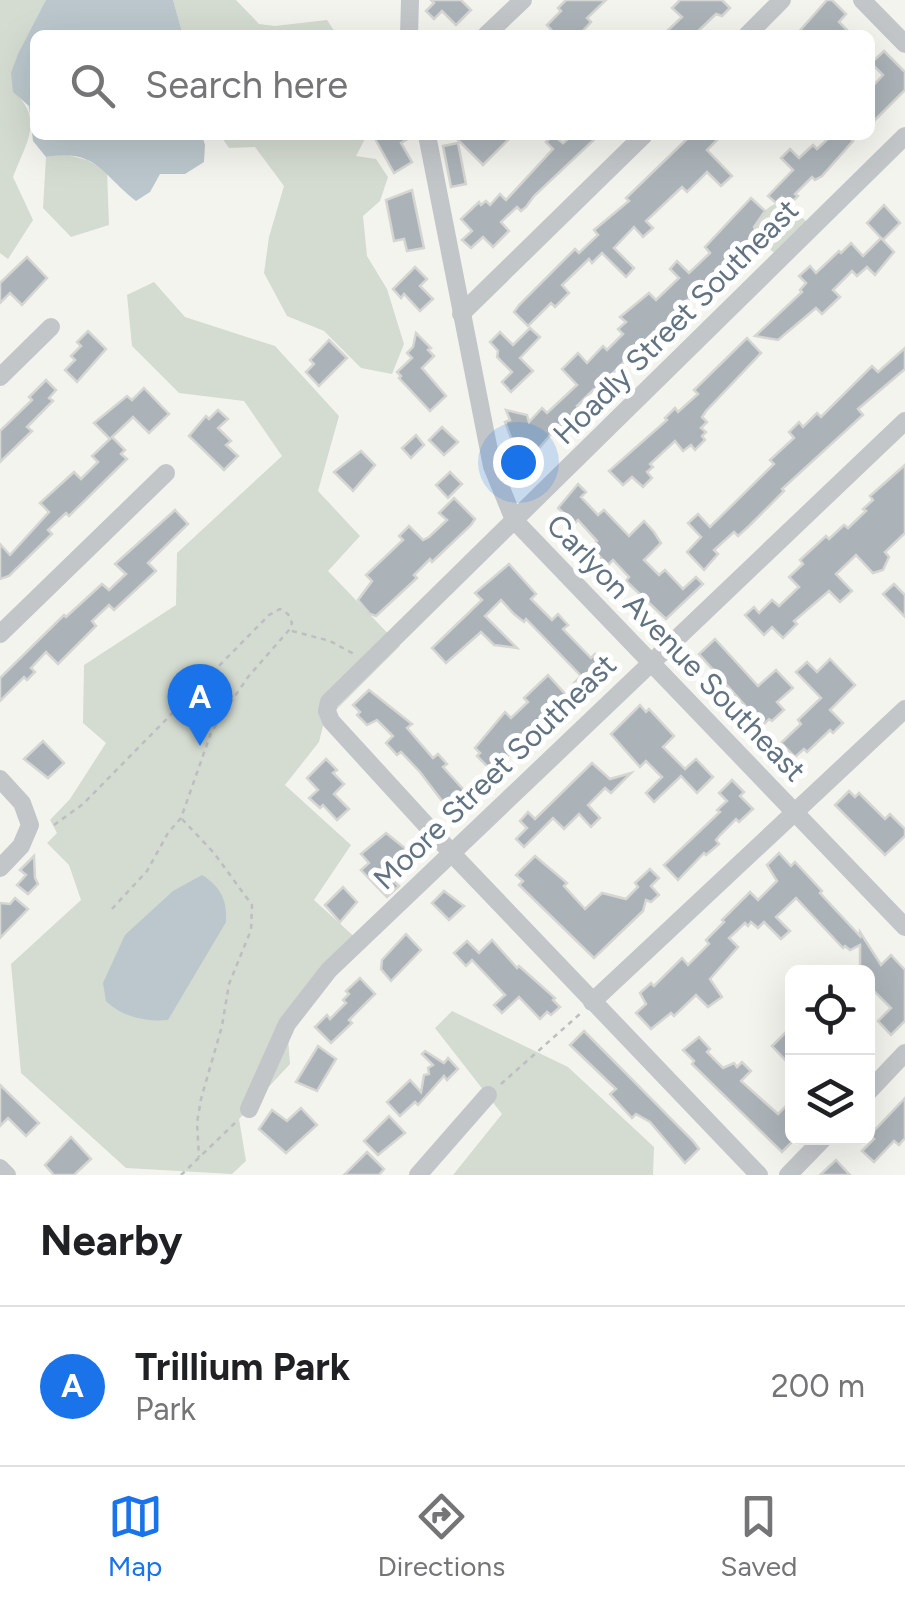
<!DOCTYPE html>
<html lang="en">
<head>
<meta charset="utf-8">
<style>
  :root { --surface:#fff; --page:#f6f6f6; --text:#202124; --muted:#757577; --line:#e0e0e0; --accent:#1a73e8 }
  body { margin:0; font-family:Figtree,sans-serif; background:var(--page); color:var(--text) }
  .controls { position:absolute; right:30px; bottom:30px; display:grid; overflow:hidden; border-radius:15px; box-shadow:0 10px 40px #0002 }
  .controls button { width:90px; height:90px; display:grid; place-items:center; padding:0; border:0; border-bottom:2px solid var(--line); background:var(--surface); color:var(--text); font:50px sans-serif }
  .you { position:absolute; left:518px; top:462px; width:35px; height:35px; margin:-25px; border:8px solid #fff; border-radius:50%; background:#1a73e8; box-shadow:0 0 0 15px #1a73e833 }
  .badge { display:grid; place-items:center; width:65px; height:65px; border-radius:50%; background:var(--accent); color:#fff; font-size:32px; font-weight:700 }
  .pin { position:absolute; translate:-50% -82px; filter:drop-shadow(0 2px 5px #0008) }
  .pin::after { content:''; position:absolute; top:52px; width:35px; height:30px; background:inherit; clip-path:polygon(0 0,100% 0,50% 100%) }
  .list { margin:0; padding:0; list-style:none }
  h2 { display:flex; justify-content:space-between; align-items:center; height:130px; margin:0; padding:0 40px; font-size:42px }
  h2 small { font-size:32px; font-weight:400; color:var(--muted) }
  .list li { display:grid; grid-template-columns:65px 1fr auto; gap:30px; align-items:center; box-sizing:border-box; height:160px; padding:0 40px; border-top:2px solid var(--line) }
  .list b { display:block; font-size:38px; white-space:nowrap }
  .list p { margin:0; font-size:32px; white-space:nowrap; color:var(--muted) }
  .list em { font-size:32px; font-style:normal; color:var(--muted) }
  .icon { flex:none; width:55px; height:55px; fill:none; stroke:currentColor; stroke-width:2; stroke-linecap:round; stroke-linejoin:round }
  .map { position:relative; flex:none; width:905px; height:1175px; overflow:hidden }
  .search { position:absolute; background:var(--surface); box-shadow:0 10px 40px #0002; left:30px; right:30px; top:30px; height:110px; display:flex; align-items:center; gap:25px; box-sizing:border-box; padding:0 35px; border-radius:15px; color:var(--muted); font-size:38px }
  .sheet { height:290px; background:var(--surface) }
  nav { display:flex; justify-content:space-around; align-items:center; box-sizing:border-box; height:140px; border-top:2px solid var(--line); background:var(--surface); font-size:28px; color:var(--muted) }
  nav a { display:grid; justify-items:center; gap:5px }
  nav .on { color:var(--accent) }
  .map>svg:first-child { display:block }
</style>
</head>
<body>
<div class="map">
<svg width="905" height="1175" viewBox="0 0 905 1175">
  <rect width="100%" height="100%" fill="#f4f4ef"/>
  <g fill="#d4dbd0">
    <path d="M0,0H46L13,91C45,120 26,142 13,177L33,220L8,259L0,253Z"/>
    <path d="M173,0H236L259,24L275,26L327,20L337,35H183Z"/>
    <path d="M220,135H367L356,156L376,159L388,177L380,201L363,216L367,256L387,289L404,344L392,374L361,368L324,331L287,316L264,273L269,237L284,186L255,147L229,148Z"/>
    <path d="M64,154L87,160L107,171L109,225L71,237L43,208L46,157Z"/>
    <path d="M781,202L805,220L809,232L776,254L764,245L755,227C759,215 768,205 781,202Z"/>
    <path d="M154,282L185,317L275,346L339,416L318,491L360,536L328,571L400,646L332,714L327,710L319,742L285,785L351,845L314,900L359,941L287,1024L290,1064L239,1119L246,1161L232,1174L126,1168L21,1073L11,964L81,900L69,865L47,843L57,833L50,820L70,799L106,743L83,723L84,665L176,605L177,553L282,456L244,401L179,393L132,346L127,295Z"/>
    <path d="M452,1011L568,1067L654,1147L653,1175H453L502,1114L435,1028Z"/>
  </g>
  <g fill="#bbc7cc">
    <path d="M46,0H173L183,35H35V135H202L205,145L204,162L185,174H160L150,192L136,201C102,175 97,148 46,157L33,141L29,106L13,92L11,73L18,54Z"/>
    <path d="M202,875C221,887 227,900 226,922L168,1020C146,1022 122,1017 106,1001L103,983L125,935L173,891Z"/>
  </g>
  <g fill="#abb3b8" stroke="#d5d5d2" stroke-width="2.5">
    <path d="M431,0H461L471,10L456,25L442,11L434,19L426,11L434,3Z"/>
    <path d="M566,0H606L587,18L591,22L579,35H556L547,25L561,11L558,8Z"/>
    <path d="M680,0H722L730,8L722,16L716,14L694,35H663L682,17L672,8Z"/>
    <path d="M827,0H832L846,14L839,22L852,35H796Z"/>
    <path d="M884,51L905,72V90L870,125V89L883,75L871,63Z"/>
    <path d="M373,135H415L401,143L412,162L394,173Z"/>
    <path d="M453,135H513L483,165Z"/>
    <path d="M553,135L563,143L572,135H599L534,196L526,207L521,211L517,207L501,222L509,231L493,247L483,237L471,248L462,240L472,231L461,219L479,202L481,205L486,201L490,205L500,194L506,200L553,149L546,142Z"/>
    <path d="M691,135H722L707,150L732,176L721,186L707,172L687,192L682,187L646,221L653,228L643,237L634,227L614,248L634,268L626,277L602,253L592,263L589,259L562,285L569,293L555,307L551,303L528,326L514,312L519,305L575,249L579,253L598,235L594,230L629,201L626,198Z"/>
    <path d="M832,135H847L853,141L822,176L815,180L812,177L795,194L798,196L789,205L782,197L776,203L768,196L793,170L781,158L790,149L799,158L813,145L817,149Z"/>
    <path d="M458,143L466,184L451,187L443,146Z"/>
    <path d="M412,190L424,248L407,251L404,239L394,241L386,200Z"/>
    <path d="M751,198L765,211L754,227L758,234L737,256L734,253L660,328L662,330L634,353L637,356L628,365L625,361L608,378L611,381L601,392L594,389L577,406L581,410L564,427L560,424L527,462L516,451L505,422L510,420L506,410L527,415L529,422L542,408L547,413L577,385L562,369L578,353L587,363L603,346L607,350L623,334L618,329L626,322L620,317L649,293L656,300L679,278L670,269L677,261L689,273L710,253L705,247Z"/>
    <path d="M884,205L900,223L883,240L867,223Z"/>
    <path d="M881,238L894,252L875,275L867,267L857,276L852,271L833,290L840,297L822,314L816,308L778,340L755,336L802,292L800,290L806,283L799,276L810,266L816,273L839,251L841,253L851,243L863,256Z"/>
    <path d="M27,257L47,278L22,305L10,293L0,303V283Z"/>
    <path d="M415,267L427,279L420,286L433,299L420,311L404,294L401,298L393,289Z"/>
    <path d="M530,328L540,337L520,358L533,371L511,392L502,382L512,372L497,357L498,351L490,342L500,332L513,345Z"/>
    <path d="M88,331L106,349L77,382L65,370L75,360L71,356L81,346L77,342Z"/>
    <path d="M416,333L431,348L428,350L434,356L422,368L446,396L430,411L399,378L401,376L397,372L412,358L407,353L413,347Z"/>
    <path d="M747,338L761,353L706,411L702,417L707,422L701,428L706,432L702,436L705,440L695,450L691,445L683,451L675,441L650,464L653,467L647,472L652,478L643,487L632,477L623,485L609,471L667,420L665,418L675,408L678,412L698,394L694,390Z"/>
    <path d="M329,340L347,358L319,386L306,372L314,364L310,360Z"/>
    <path d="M905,348V369L858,409L863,415L782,489L784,491L749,526L738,536L734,532L714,550L718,554L704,570L687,552L701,537L688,523L698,514L710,527L774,464L770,460L794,438L789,432L799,422L803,427L817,413L821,417L872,366L878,372Z"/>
    <path d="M46,380L56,390L49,398L53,401L27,427L32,431L0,462V431L32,400L29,397Z"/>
    <path d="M144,388L169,414L149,433L133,417L112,437L125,450L121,454L127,459L69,516L66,513L48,530L52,534L9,576L0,579V544L10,555L49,512L40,503L74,472L81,479L98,462L92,456L110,439L94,423L127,396L132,400Z"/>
    <path d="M218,410L228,419L218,428L231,441L226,445L238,456L224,470L189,436L206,416L209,419Z"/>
    <path d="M442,427L458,442L444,455L429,440Z"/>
    <path d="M416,435L424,445L411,458L402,448Z"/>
    <path d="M361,451L375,465L353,491L334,472Z"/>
    <path d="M905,465V533L885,552L889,557L883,570L873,573L856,555L836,574L852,591L840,602L829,591L794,621L797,624L783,638L772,627L764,635L745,615L754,607L759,613L772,600L779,606L799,587L789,577L803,564L800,560L826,536L829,539L844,525L848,528L866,511L863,509L873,500L870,496Z"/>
    <path d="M450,472L462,484L448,498L436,485Z"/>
    <path d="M578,484L586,492L581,497L598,515L604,510L629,536L644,521L654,532L661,543L644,560L659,575L665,570L683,589L696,577L703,584L666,619L626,581L629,577L613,560L608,565L590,547L597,541L578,520L575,523L558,508Z"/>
    <path d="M454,498L475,519L471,525L432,562L430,559L414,575L417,578L376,616L370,614L358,600L372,581L366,575L403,540L399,536L409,526L423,540L429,537L447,520L439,513Z"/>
    <path d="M175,510L188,524L148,563L156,571L114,610L109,605L92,621L96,626L58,664L46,652L31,668L35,672L27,680L24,677L0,701V678L64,615L66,617L102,584L109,590L126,574L115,564Z"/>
    <path d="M509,564L536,594L531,599L552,620L558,614L568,625L563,629L591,658L595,654L612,672L585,698L572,685L581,676L526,619L524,622L514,614L501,600L485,616L517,648L494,645L481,632L446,663L432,648L482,600L475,593Z"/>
    <path d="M894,584L905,595V617L883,594Z"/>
    <path d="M715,639L758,686L776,670L793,688L777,702L784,710L772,721L769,719L763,725L759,721L756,724L746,713L749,710L699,654Z"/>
    <path d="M830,659L855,685L830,710L843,723L833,733L830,730L807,752L804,749L795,757L781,743L801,724L798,720L821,698L796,672L807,662L817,672Z"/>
    <path d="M548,675L568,697L492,771L477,756L480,753L475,748L505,712L511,718L528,702L524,698Z"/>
    <path d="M369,690L412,724L407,728L433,758L438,754L447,764L443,767L472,799L461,810L452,814L420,772L401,752L397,755L386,743L393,736L377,720L367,725L357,715L360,712L353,705Z"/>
    <path d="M640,705L646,712L649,709L674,736L663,747L685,769L696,759L713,777L697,793L681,776L654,802L646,793L662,777L646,761L640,767L611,734Z"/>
    <path d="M43,741L64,763L48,778L24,759Z"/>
    <path d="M326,759L337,770L333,773L344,784L334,794L349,809L337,820L323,805L320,808L309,798L318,790L307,778Z"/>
    <path d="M592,763L610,779L631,773L611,793L605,788L588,805L600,818L591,827L579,814L564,829L553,818L524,847L516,839L527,828L520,821L528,812L535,819Z"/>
    <path d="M732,780L744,792L740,796L753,809L739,822L736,819L720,835L716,840L719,844L706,855L704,853L678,880L664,865L720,812L717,810L727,801L719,793Z"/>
    <path d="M849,791L855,797L859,793L885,819L890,814L905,829V836L885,855L835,805Z"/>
    <path d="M386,833L416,857L392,880L399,886L387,897L361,870L369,863L361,854Z"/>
    <path d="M779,853L791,866L795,862L822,891L820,893L860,936V932L881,965L891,955L905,970V1021L891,1035L878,1021L891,1008L874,991L868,998V972H860V945L850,950L845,946L843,948L796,898L776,917L790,931L781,939L764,922L758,928L751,922L748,926L745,923L729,938L738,947L710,979L722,997L708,1007L696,995L674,1016L671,1013L651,1029L636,1013L646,1004L640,993L651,983L654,986L682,958L688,965L709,944L706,940L724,922L722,920L750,892L758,900L777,881L767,865Z"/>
    <path d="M34,856L35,878L38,884L28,894L17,885L26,875L20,870Z"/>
    <path d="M535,856L567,883L564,886L585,909L602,893L626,899L638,887L635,883L650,869L659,878L651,886L659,895L651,902L646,900L643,911L594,958L519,885L523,881L516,875Z"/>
    <path d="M343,887L357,902L340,922L325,905Z"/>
    <path d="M444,891L464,906L449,920L432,903Z"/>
    <path d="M15,898L28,909L0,938V903L10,904Z"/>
    <path d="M406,934L421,950L391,981L381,969L382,960Z"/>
    <path d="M492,940L517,968L519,966L555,998L553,1000L560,1007L551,1015L547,1012L540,1019L519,997L502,1013L494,1005L505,995L472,960L466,966L454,953L467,941L479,953Z"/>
    <path d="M360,978L375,994L349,1020L352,1023L331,1043L315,1027L327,1015L330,1019L346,1003L343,1000L349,994L346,991Z"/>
    <path d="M584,1031L693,1141L699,1149L685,1163L650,1122L636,1114L632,1118L610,1094L616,1089L570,1045Z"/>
    <path d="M786,1032L792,1038V1067L772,1046Z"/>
    <path d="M699,1037L710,1049L707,1052L723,1068L734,1063L737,1067L742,1062L751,1071L741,1081L778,1114L792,1100V1142L782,1152L692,1064L694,1061L683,1050Z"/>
    <path d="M318,1046L336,1059L317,1091L296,1082Z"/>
    <path d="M425,1051L444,1063L448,1058L458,1069L447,1080L444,1076L418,1105L415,1102L400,1116L387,1102L410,1080L421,1092L424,1075L429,1074L428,1068L433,1065L422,1054Z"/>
    <path d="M0,1085L39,1123L26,1136L8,1118L0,1126Z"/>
    <path d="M905,1098V1138L899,1145L894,1141L874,1162L862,1151L874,1139L870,1135Z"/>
    <path d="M301,1108L317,1125L286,1153L259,1129L272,1110L287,1121Z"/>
    <path d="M389,1116L405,1133L378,1155L364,1141Z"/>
    <path d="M71,1137L91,1159L74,1175H54L45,1165Z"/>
    <path d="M367,1152L384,1169L379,1175H344Z"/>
    <path d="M836,1160L850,1175H820Z"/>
  </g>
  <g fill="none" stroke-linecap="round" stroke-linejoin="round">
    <g stroke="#bcbec0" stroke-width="2.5" stroke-dasharray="5 5" stroke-linecap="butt">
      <path d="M292,631L330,641L354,654"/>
      <path d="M182,819L214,853L252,905L251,930L229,984L222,1026L201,1099L197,1123L199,1157"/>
      <path d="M54,825L83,804L269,615L280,609L288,614L292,623L289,630L248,677L222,715L211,733L181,818L168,833L147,871L111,910"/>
      <path d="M501,1084L581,1013"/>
      <path d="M181,1175L237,1121"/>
    </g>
    <g stroke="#c3c6c9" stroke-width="18">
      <path d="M862,0L905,44"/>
      <path d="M409,35L410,0"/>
      <path d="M486,35L523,0"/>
      <path d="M747,35L782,0"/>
      <path d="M427,135L492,466L514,520L905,927"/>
      <path d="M461,314L644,135"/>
      <path d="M0,377L51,327"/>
      <path d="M0,634L166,473"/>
      <path d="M0,779L22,803L30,825L21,846L0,868"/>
      <path d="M592,1002L905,709"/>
      <path d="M868,1092L905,1053"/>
      <path d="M249,1109L287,1024L329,970L905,421"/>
      <path d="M0,1168L7,1175"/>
      <path d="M418,1175L488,1095"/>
      <path d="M759,1175L460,862L331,721L327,711L329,702L905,136"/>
      <path d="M788,1175L824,1138"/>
    </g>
  </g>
  <g text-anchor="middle" stroke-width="10" stroke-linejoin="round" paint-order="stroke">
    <g font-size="30" fill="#617382" stroke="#fff">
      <text transform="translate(676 322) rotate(-45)" y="10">Hoadly Street Southeast</text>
      <text transform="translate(676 648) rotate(46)" y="10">Carlyon Avenue Southeast</text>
      <text transform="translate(495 772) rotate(-44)" y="10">Moore Street Southeast</text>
    </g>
  </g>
</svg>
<div class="controls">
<button><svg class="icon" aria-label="locate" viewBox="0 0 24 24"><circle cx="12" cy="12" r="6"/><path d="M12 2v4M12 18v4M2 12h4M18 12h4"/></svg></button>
<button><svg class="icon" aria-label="layers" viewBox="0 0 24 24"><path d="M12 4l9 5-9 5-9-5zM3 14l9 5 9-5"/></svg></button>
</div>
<div class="you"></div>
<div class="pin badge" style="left:200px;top:746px">A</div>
<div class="search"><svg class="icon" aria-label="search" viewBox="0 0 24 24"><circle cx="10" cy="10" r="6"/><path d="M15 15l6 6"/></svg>Search here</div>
</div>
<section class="sheet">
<h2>Nearby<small></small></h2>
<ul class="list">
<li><span class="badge">A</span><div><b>Trillium Park</b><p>Park</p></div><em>200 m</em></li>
</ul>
</section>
<nav>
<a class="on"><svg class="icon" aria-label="map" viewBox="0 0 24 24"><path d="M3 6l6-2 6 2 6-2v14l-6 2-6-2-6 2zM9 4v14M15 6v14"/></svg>Map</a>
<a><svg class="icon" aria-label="directions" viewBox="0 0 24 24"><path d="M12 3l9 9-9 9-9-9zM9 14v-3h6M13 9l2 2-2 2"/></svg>Directions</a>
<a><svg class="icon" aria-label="saved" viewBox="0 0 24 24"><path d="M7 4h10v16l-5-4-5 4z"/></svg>Saved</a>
</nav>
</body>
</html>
